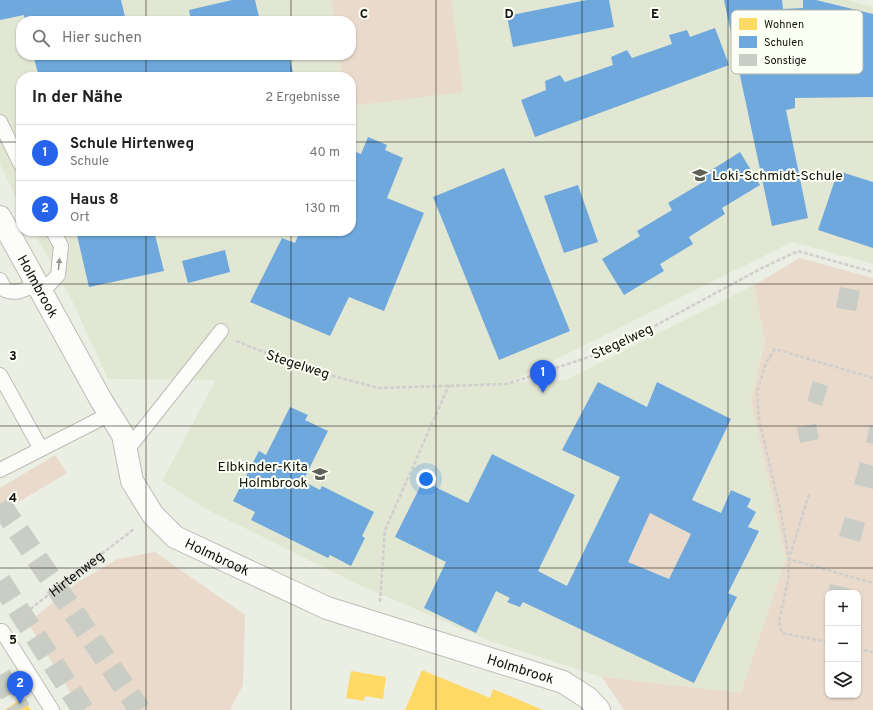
<!DOCTYPE html>
<html lang="de">
<head>
<meta charset="utf-8">
<style>
  :root { --surface:#fff; --page:#f2f2f2; --text:#202124; --muted:#757577; --line:#e0e0e0; --accent:#2563eb }
  body { margin:0; font-family:Overpass,sans-serif; background:var(--page); color:var(--text) }
  .controls { position:absolute; right:12px; bottom:12px; display:grid; overflow:hidden; border-radius:8px; box-shadow:0 1px 3px #0004 }
  .controls button { width:36px; height:36px; display:grid; place-items:center; padding:0; border:0; border-bottom:1px solid var(--line); background:var(--surface); color:var(--text); font:20px sans-serif }
  .you { position:absolute; left:426px; top:479px; width:14px; height:14px; margin:-10px; border:3px solid #fff; border-radius:50%; background:#1a73e8; box-shadow:0 0 0 6px #1a73e833 }
  .badge { display:grid; place-items:center; width:26px; height:26px; border-radius:50%; background:var(--accent); color:#fff; font-size:13px; font-weight:700 }
  .pin { position:absolute; translate:-50% -33px; filter:drop-shadow(0 1px 2px #0008) }
  .pin::after { content:''; position:absolute; top:21px; width:14px; height:12px; background:inherit; clip-path:polygon(0 0,100% 0,50% 100%) }
  .list { margin:0; padding:0; list-style:none }
  h2 { display:flex; justify-content:space-between; align-items:center; height:52px; margin:0; padding:0 16px; font-size:17px }
  h2 small { font-size:13px; font-weight:400; color:var(--muted) }
  .list li { display:grid; grid-template-columns:26px 1fr auto; gap:12px; align-items:center; box-sizing:border-box; height:56px; padding:0 16px; border-top:1px solid var(--line) }
  .list b { display:block; font-size:15px; white-space:nowrap }
  .list p { margin:0; font-size:13px; white-space:nowrap; color:var(--muted) }
  .list em { font-size:13px; font-style:normal; color:var(--muted) }
  .icon { flex:none; width:22px; height:22px; fill:none; stroke:currentColor; stroke-width:2; stroke-linecap:round; stroke-linejoin:round }
  .map { position:relative; flex:none; width:873px; height:710px; overflow:hidden }
  .search { position:absolute; background:var(--surface); box-shadow:0 1px 3px #0004; left:16px; top:16px; width:340px; height:44px; display:flex; align-items:center; gap:10px; box-sizing:border-box; padding:0 14px; border-radius:16px; color:var(--muted); font-size:15px }
  .panel { position:absolute; background:var(--surface); box-shadow:0 1px 3px #0004; left:16px; top:72px; width:340px; height:164px; border-radius:16px }
  .map>svg:first-child { display:block }
</style>
</head>
<body>
<div class="map">
<svg width="873" height="710" viewBox="0 0 873 710">
  <rect width="100%" height="100%" fill="#ebeee3"/>
  <path fill="#e2e7d3" fill-rule="evenodd" d="M0,0H847L873,7V264L792,242L508,383L566,380L754,285L765,342L751,401L786,559L741,693L602,677L493,642L359,585L208,510L162,481L216,380L108,379L71,298L33,231H351V77H21V208L0,164ZM21,21H351V55H21Z"/>
  <g fill="#eadacb" fill-rule="evenodd">
    <path d="M341,0H451L463,92L351,106V77H342L339,55H351V21H335L332,1Z"/>
    <path d="M800,258L873,278V710H624L602,677L741,693L786,559L751,401L765,342L754,285ZM828,593H858V695H828Z"/>
    <path d="M55,455L67,473L0,513V488Z"/>
    <path d="M650,513L691,534L669,579L628,562Z"/>
    <path d="M155,552L245,615L243,685L230,710H81L28,623L78,582L118,559Z"/>
  </g>
  <g fill="#ffd966">
    <path d="M422,670L490,698L493,689L543,710H405Z"/>
    <path d="M351,671L386,677L383,699L365,696L364,701L346,698Z"/>
    <path d="M22,698L31,710H5Z"/>
  </g>
  <g fill="#6fa8dc" fill-rule="evenodd">
    <path d="M0,0H121L126,21H25L24,15L0,20Z"/>
    <path d="M232,0H255L260,21H191L189,10Z"/>
    <path d="M587,0H609L614,27L513,47L507,16Z"/>
    <path d="M724,0H782L783,9L803,8V0H816L873,14V97L795,98V108L786,110L808,218L772,226Z"/>
    <path d="M715,28L729,65L535,137L521,100L546,90L545,81L560,75L565,82L613,65L611,57L627,50L632,58L672,44L669,35L687,30L690,37Z"/>
    <path d="M33,55H289L294,77H39Z"/>
    <path d="M368,137L387,145L385,150L403,158L387,198L424,213L384,311L349,297L330,336L250,302L282,238L295,243L300,231H351V150L361,154Z"/>
    <path d="M740,152L760,185L722,208L725,214L689,237L693,244L660,264L664,271L624,295L602,259L640,236L637,231L672,210L668,203L705,181L702,176Z"/>
    <path d="M504,168L570,331L499,360L433,197Z"/>
    <path d="M838,171L873,182V248L818,230Z"/>
    <path d="M578,185L598,242L564,253L544,196Z"/>
    <path d="M76,231H154L164,271L89,287Z"/>
    <path d="M225,250L230,272L188,283L182,261Z"/>
    <path d="M598,382L647,407L657,382L731,419L692,500L721,513L731,490L751,499L747,507L756,512L748,527L759,531L728,593L737,597L694,683L523,602L520,607L507,602L510,598L496,591L476,633L424,608L446,562L395,537L423,481L468,503L492,454L575,495L538,571L567,586L620,477L562,450ZM650,513L691,534L669,579L628,562Z"/>
    <path d="M290,407L308,415L305,420L328,431L303,481L320,490L322,486L374,512L362,536L365,538L351,566L330,555L328,558L251,520L255,512L233,501L259,451L266,455Z"/>
  </g>
  <g fill="#c9cdc6">
    <path d="M840,287L860,291L856,311L836,308Z"/>
    <path d="M813,381L828,386L822,406L807,401Z"/>
    <path d="M816,424L819,439L800,443L797,427Z"/>
    <path d="M870,425L873,426V444L866,442Z"/>
    <path d="M860,462L873,466V489L854,484Z"/>
    <path d="M845,517L865,523L860,542L839,536Z"/>
    <path d="M830,584L851,589L850,593H828Z"/>
  </g>
  <g fill="none" stroke-linecap="round" stroke-linejoin="round">
    <g stroke="#cacdc3" stroke-width="22" stroke-dasharray="22 11" stroke-linecap="butt">
      <path d="M0,504L140,710"/>
      <path d="M0,581L83,710"/>
      <path d="M0,675L20,710"/>
    </g>
    <defs>
      <g id="service">
        <path d="M0,122L21,165"/>
        <path d="M0,280L5,290C17,295 25,289 36,284"/>
        <path d="M41,293L58,275L61,246L53,231"/>
        <path d="M0,375L41,449"/>
        <path d="M127,450L221,331"/>
        <path d="M0,470L110,414"/>
        <path d="M2,631L52,710"/>
      </g>
      <g id="minor">
        <path id="s2" d="M0,217L101,400L123,435L132,481L153,515L175,537L327,608L563,682L588,698L599,710"/>
      </g>
    </defs>
    <use href="#service" stroke="#bcbeb5" stroke-width="16"/>
    <use href="#minor" stroke="#bcbeb5" stroke-width="24"/>
    <g stroke="#cfcfcd" stroke-width="2.5" stroke-dasharray="4 2" stroke-linecap="butt">
      <path d="M236,341L310,370L379,388L507,384L610,350L762,268L798,251L873,272"/>
      <path d="M809,494L789,559L873,583"/>
      <path d="M380,602L385,530L449,385"/>
      <path id="s1" d="M16,620L134,529"/>
      <path d="M828,642L782,633L779,622L788,580L789,559L780,508L759,420L757,392L766,363L775,349L873,378"/>
      <path d="M858,649L873,652"/>
    </g>
    <use href="#service" stroke="#fcfcfb" stroke-width="14"/>
    <use href="#minor" stroke="#fcfcfb" stroke-width="22"/>
  </g>
  <defs><path id="oneway-solid" d="M-6-.8H1V-3.2L6.5 0L1 3.2V.8H-6Z"/></defs>
  <use fill="#939390" href="#oneway-solid" transform="translate(59 264) rotate(-84)"/>
  <path fill="none" stroke="#12130d" stroke-width="1" stroke-opacity="0.55" d="M146,0V21M291,0V21M436,0V710M582,0V710M728,0V710M146,55V77M291,55V77M0,142H21M351,142H873M146,231V710M291,231V710M0,284H873M0,426H873M0,568H873"/>
  <defs>
    <symbol id="school-bare" viewBox="-9 -9 18 18"><path d="M0-5L7-2L0 1L-7-2ZM-4 1L0 2.5L4 1V4Q0 6-4 4Z" fill="#5e6058" stroke="#fcfff3" stroke-width="2.5" paint-order="stroke"/></symbol>
  </defs>
  <g fill-rule="evenodd">
    <use href="#school-bare" x="689" y="164" width="22" height="22"/>
    <use href="#school-bare" x="309" y="463" width="22" height="22"/>
  </g>
  <g text-anchor="middle" stroke-width="4" stroke-linejoin="round" paint-order="stroke">
    <g font-size="14" fill="#12130d" stroke="#fcfff3" text-anchor="start">
      <text x="712" y="180">Loki-Schmidt-Schule</text>
      <text x="308" y="471" text-anchor="end">Elbkinder-Kita<tspan x="308" dy="16">Holmbrook</tspan></text>
    </g>
    <g font-size="14" fill="#12130d" stroke="#fcfff3">
      <text dy="5" stroke="none"><textPath href="#s2" startOffset="79">Holmbrook</textPath></text>
      <text transform="translate(622 341) rotate(-25)" y="5">Stegelweg</text>
      <text transform="translate(298 364) rotate(18)" y="5">Stegelweg</text>
      <text dy="5" stroke="none"><textPath href="#s2" startOffset="415">Holmbrook</textPath></text>
      <text dy="5" stroke="none"><textPath href="#s1" startOffset="76">Hirtenweg</textPath></text>
      <text dy="5" stroke="none"><textPath href="#s2" startOffset="739">Holmbrook</textPath></text>
    </g>
  </g>
  <rect x="731" y="10" width="132" height="64" rx="6" fill="#fcfff3" stroke="#b6b8ae" stroke-width="1"/>
  <rect x="739" y="18" width="18" height="12" fill="#ffd966"/>
  <rect x="739" y="36" width="18" height="12" fill="#6fa8dc"/>
  <rect x="739" y="54" width="18" height="12" fill="#c9cdc6"/>
  <g font-size="11" fill="#12130d">
    <text x="764" y="28">Wohnen</text>
    <text x="764" y="46">Schulen</text>
    <text x="764" y="64">Sonstige</text>
  </g>
  <g font-size="13" text-anchor="middle" font-weight="bold" fill="#12130d" stroke="#fcfff3" stroke-width="4" stroke-linejoin="round" paint-order="stroke">
    <text x="364" y="18">C</text>
    <text x="509" y="18">D</text>
    <text x="655" y="18">E</text>
    <text x="13" y="360">3</text>
    <text x="13" y="502">4</text>
    <text x="13" y="644">5</text>
  </g>
</svg>
<div class="controls">
<button>+</button>
<button>−</button>
<button><svg class="icon" aria-label="layers" viewBox="0 0 24 24"><path d="M12 4l9 5-9 5-9-5zM3 14l9 5 9-5"/></svg></button>
</div>
<div class="you"></div>
<div class="pin badge" style="left:543px;top:393px">1</div>
<div class="pin badge" style="left:20px;top:704px">2</div>
<div class="search"><svg class="icon" aria-label="search" viewBox="0 0 24 24"><circle cx="10" cy="10" r="6"/><path d="M15 15l6 6"/></svg>Hier suchen</div>
<section class="panel">
<h2>In der Nähe<small>2 Ergebnisse</small></h2>
<ul class="list">
<li><span class="badge">1</span><div><b>Schule Hirtenweg</b><p>Schule</p></div><em>40 m</em></li>
<li><span class="badge">2</span><div><b>Haus 8</b><p>Ort</p></div><em>130 m</em></li>
</ul>
</section>
</div>
</body>
</html>
